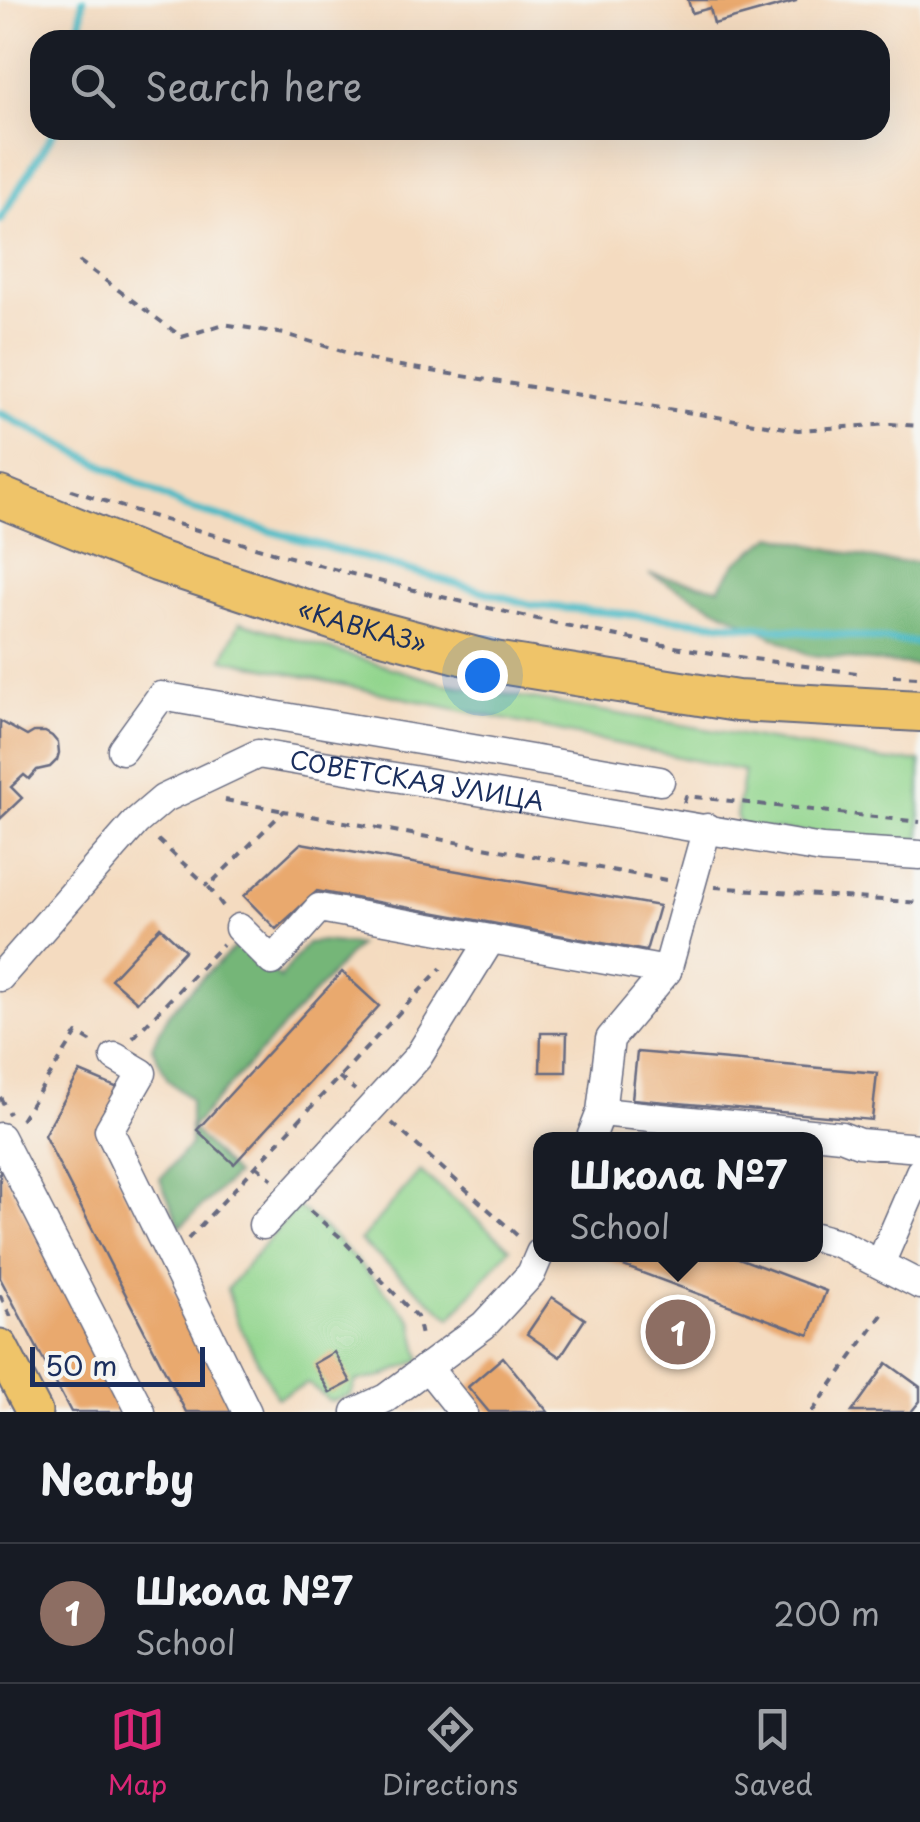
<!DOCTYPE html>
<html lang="en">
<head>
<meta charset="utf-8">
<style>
  :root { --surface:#171b24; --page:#20242c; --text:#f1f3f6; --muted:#9ea1a6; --line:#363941; --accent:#db2777 }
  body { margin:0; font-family:"Playpen Sans",sans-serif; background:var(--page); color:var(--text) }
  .scale { position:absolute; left:30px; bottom:25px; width:175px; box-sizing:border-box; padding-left:10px; border:5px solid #1b2f5e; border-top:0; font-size:28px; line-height:35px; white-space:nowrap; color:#1b2f5e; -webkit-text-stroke:8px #f6f6f2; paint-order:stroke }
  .you { position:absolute; left:482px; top:675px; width:35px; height:35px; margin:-25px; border:8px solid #fff; border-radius:50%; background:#1a73e8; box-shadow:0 0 0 15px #1a73e833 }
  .badge { display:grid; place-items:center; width:65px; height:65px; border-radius:50%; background:var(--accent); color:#fff; font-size:32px; font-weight:700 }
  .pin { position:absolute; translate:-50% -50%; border:5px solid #fff; box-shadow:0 2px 10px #0006 }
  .popup { position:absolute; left:533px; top:1132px; width:290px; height:130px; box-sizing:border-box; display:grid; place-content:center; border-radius:20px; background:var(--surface); filter:drop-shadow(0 2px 8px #0005); font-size:32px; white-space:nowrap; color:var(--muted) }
  .popup b { font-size:38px; color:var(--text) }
  .popup::after { content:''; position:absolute; left:50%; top:100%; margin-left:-20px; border:20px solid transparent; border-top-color:var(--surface) }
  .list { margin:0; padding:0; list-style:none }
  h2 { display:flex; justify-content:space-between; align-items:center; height:130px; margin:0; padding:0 40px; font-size:42px }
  h2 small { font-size:32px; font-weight:400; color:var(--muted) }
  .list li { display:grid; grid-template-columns:65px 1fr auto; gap:30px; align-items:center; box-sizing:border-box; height:140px; padding:0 40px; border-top:2px solid var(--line) }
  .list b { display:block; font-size:38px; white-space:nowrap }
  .list p { margin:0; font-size:32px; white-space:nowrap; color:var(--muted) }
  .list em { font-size:32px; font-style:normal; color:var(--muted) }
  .icon { flex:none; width:55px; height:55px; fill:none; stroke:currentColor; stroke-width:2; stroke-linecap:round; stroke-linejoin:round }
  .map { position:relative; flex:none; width:920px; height:1412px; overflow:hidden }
  .search { position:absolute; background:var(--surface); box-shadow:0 10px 40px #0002; left:30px; right:30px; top:30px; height:110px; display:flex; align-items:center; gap:25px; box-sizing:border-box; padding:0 35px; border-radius:30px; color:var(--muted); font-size:38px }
  .sheet { height:270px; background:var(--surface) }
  nav { display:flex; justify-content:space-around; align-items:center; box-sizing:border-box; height:140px; border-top:2px solid var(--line); background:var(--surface); font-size:28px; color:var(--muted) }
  nav a { display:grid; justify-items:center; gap:5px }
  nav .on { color:var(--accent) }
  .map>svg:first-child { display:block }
</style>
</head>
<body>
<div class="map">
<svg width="920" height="1412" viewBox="0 0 920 1412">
  <rect width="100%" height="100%" fill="#f6f6f2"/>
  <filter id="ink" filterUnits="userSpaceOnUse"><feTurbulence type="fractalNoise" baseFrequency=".01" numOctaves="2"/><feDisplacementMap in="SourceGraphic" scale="20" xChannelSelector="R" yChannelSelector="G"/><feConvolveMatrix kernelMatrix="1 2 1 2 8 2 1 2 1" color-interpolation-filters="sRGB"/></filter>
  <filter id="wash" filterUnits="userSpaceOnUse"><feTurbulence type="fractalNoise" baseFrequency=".0048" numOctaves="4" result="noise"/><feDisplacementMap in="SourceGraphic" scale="40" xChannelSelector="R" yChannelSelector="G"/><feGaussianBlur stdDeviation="2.25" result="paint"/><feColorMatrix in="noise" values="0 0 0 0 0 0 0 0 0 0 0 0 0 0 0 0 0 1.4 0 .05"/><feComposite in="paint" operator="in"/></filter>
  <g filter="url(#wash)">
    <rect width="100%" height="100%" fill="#f4dbc0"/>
    <g fill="#92d58d" stroke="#568276" stroke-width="2.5">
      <path d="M240,622L441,683L890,761H920V843L742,827L736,816L744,771L223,659Z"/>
      <path d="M420,1171L510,1248L451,1318L360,1241Z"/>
      <path d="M297,1206L334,1237L412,1320L421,1360L381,1377L356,1381L351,1395L330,1401L308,1383L277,1398L237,1321L227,1289Z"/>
    </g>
    <g fill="#75b678" stroke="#48726b" stroke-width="2.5">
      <path d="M773,536L887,562H920V666L809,655L649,574L719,588L737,562Z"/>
      <path d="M243,940L280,978L307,943L323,941L358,945L191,1128L235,1175L180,1227L160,1179L190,1145V1099L168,1080L152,1047L168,1014L203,977Z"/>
    </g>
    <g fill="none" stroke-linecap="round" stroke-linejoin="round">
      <g stroke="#4cbac4" stroke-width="8">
        <path d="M79,40L83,0"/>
        <path d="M0,220L55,130"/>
        <path d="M0,413L185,507L532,605L920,643"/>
      </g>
    </g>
    <g id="blocks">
      <g fill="#e9a96e">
        <path d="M688,0H796V1L714,24L710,8L692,13Z"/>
        <path d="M0,721L27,736L34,732H45L52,736L58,743L59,753L57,760L50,767L37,770L29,779L24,775L11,787L22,798L0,819Z"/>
        <path d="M301,843L452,870L659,906L646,951L317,891L276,929L244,896Z"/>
        <path d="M160,927L185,950L137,1002L111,979Z"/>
        <path d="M342,972L379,1006L234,1164L197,1130Z"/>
        <path d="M541,1033H567L566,1072H540Z"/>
        <path d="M637,1052L877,1073L872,1120L632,1099Z"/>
        <path d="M80,1072L123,1090L97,1138L235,1412H186L44,1135Z"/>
        <path d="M0,1166L129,1412H71L0,1278Z"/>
        <path d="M728,1254L826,1291L809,1335L594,1255Z"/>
        <path d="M552,1297L585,1319L560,1357L527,1334Z"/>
        <path d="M334,1352L351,1382L330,1393L313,1364Z"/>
        <path d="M503,1357L548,1412H489L468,1387Z"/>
        <path d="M887,1363L920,1387V1401L911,1412H852Z"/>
      </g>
    </g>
  </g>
  <g filter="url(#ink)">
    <use href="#blocks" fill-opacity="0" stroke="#676b80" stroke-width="2.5"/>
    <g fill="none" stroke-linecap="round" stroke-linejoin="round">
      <defs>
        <g id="minor">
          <path d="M122,750L161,696L660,781"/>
          <path d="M239,928L272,961L319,908L667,971"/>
          <path id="s1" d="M0,977L136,822L163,799L258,754L822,849L920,855"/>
          <path d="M115,1057L142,1073L109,1130L247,1412"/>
          <path d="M601,1112L841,1136L859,1143L920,1148"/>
          <path d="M0,1137L141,1412"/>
          <path d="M590,1140L601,1112L610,1039L667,971L707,828"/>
          <path d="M263,1225L418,1057L491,939"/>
          <path d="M816,1237L838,1243L920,1285"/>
          <path d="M880,1264L920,1172"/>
          <path d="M427,1367L463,1412"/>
          <path d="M356,1412L386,1398L484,1325L531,1274L540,1253"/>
        </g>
        <path id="major" d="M0,1347L34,1412"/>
        <g id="highway">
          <path id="s2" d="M0,497L157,561L341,622L488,661L737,701L920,711"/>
        </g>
      </defs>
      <use href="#minor" stroke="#676b80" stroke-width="31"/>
      <use href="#major" stroke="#676b80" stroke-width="39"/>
      <use href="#highway" stroke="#676b80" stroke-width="44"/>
      <g stroke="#676b80" stroke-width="4" stroke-dasharray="8 8" stroke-linecap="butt">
        <path d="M79,261L182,337L224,324L285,334L382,363L798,430L891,424L920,426"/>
        <path d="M71,490C261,553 456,605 653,643C722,656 794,664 864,674"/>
        <path d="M893,676L920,677"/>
        <path d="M225,800L284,811"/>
        <path d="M684,803L686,796L920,822"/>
        <path d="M158,840L208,886"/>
        <path d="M715,887L920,903"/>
        <path d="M223,906L208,886L284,811L666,880"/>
        <path d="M133,1038L223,944"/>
        <path d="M339,1077L355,1090"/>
        <path d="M0,1097L9,1114"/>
        <path d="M21,1120L77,1033L95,1044"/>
        <path d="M392,1123L519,1237"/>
        <path d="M256,1166L272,1179"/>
        <path d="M310,1211L339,1236L417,1317L422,1341"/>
        <path d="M188,1239L441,968"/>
        <path d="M0,1295L12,1319"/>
        <path d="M812,1412L884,1312"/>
      </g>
      <use href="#minor" stroke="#fff" stroke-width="28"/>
      <use href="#major" stroke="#efc469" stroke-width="35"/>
      <use href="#highway" stroke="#efc469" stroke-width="40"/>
    </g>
  </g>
  <g text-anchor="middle" stroke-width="8" stroke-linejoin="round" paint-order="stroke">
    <g font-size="25" fill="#1b2f5e" stroke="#f6f6f2">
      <text dy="9" stroke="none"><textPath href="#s2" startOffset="385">«КАВКАЗ»</textPath></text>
      <text dy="9" stroke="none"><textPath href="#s1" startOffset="508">СОВЕТСКАЯ УЛИЦА</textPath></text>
    </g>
  </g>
</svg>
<div class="scale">50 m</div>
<div class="you"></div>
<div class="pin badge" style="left:678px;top:1332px;background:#8d6e63">1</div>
<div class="popup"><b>Школа №7</b>School</div>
<div class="search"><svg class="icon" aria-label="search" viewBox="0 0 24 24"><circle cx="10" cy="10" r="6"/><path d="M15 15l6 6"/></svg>Search here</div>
</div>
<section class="sheet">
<h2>Nearby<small></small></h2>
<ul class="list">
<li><span class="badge" style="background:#8d6e63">1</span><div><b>Школа №7</b><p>School</p></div><em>200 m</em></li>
</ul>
</section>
<nav>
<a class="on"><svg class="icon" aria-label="map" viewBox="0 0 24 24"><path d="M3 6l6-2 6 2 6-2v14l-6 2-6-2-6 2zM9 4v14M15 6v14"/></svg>Map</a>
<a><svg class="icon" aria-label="directions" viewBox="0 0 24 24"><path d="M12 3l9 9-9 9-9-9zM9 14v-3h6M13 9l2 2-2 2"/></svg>Directions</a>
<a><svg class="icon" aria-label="saved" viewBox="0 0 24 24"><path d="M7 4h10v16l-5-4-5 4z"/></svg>Saved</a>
</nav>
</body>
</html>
